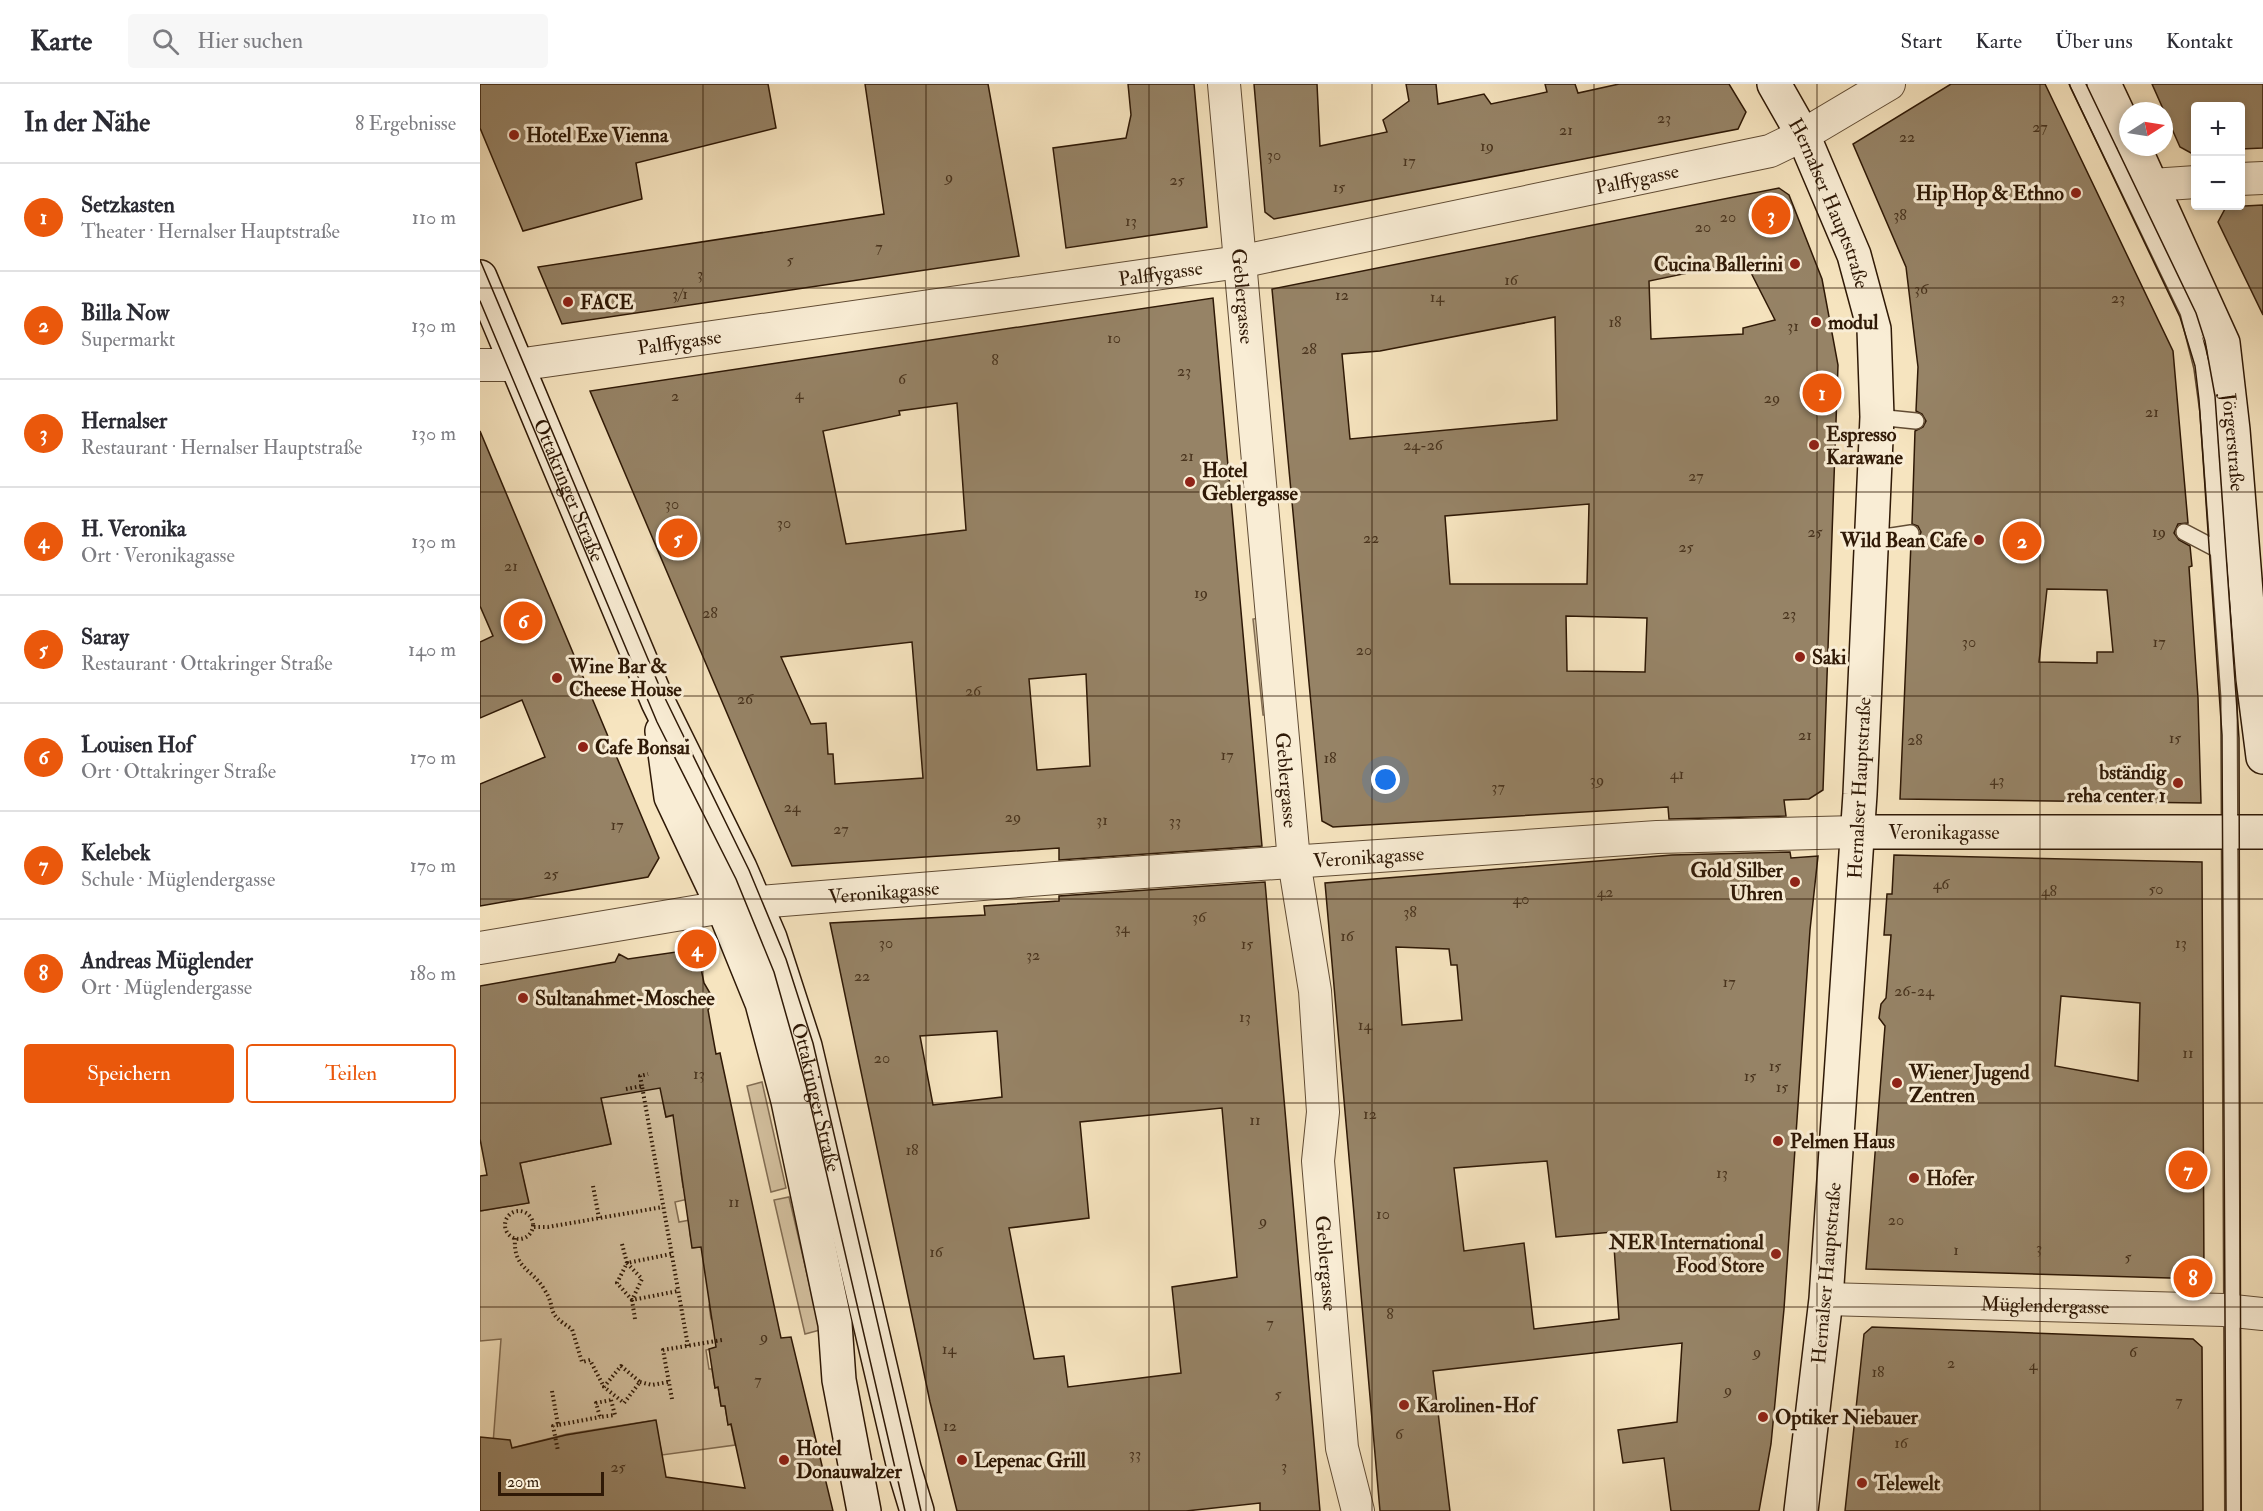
<!DOCTYPE html>
<html lang="de">
<head>
<meta charset="utf-8">
<style>
  :root { --surface:#fff; --page:#f7f7f7; --text:#2b2b33; --muted:#7c7c81; --line:#e1e1e2; --accent:#ea580c }
  body { margin:0; font-family:"IM FELL Double Pica",serif; background:var(--page); color:var(--text) }
  .controls { position:absolute; right:18px; top:18px; display:grid; overflow:hidden; border-radius:6px; box-shadow:0 3px 9px #0003 }
  .controls button { width:54px; height:54px; display:grid; place-items:center; padding:0; border:0; border-bottom:2px solid var(--line); background:var(--surface); color:var(--text); font:30px sans-serif }
  .compass { position:absolute; left:1639px; top:18px; width:54px; height:54px; border-radius:50%; background:var(--surface); box-shadow:0 3px 9px #0003; rotate:78deg }
  .scale { position:absolute; left:18px; bottom:15px; width:106px; box-sizing:border-box; padding-left:6px; border:3px solid #2f1906; border-top:0; font-size:16px; line-height:21px; white-space:nowrap; color:#2f1906; -webkit-text-stroke:4px #f9edd5; paint-order:stroke }
  .you { position:absolute; left:906px; top:696px; width:21px; height:21px; margin:-15px; border:4px solid #fff; border-radius:50%; background:#1a73e8; box-shadow:0 0 0 9px #1a73e833 }
  .badge { display:grid; place-items:center; width:39px; height:39px; border-radius:50%; background:var(--accent); color:#fff; font-size:20px; font-weight:700 }
  .pin { position:absolute; translate:-50% -50%; border:3px solid #fff; box-shadow:0 2px 6px #0006 }
  .list { margin:0; padding:0; list-style:none }
  h2 { display:flex; justify-content:space-between; align-items:center; height:78px; margin:0; padding:0 24px; font-size:26px }
  h2 small { font-size:20px; font-weight:400; color:var(--muted) }
  .list li { display:grid; grid-template-columns:39px 1fr auto; gap:18px; align-items:center; box-sizing:border-box; height:108px; padding:0 24px; border-top:2px solid var(--line) }
  .list b { display:block; font-size:22px; white-space:nowrap }
  .list p { margin:0; font-size:20px; white-space:nowrap; color:var(--muted) }
  .list em { font-size:20px; font-style:normal; color:var(--muted) }
  .actions { display:flex; gap:12px; padding:18px 24px }
  .actions a { flex:1; padding:14px 0; border:2px solid var(--accent); border-radius:6px; text-align:center; font-size:21px; color:var(--accent) }
  .actions .main { background:var(--accent); color:#fff }
  .icon { flex:none; width:33px; height:33px; fill:none; stroke:currentColor; stroke-width:2; stroke-linecap:round; stroke-linejoin:round }
  .map { position:relative; flex:none; width:1783px; height:1427px; overflow:hidden }
  header { display:flex; align-items:center; gap:36px; box-sizing:border-box; height:84px; padding:0 30px; background:var(--surface); border-bottom:2px solid var(--line) }
  header strong { font-size:28px }
  nav { display:flex; gap:33px; margin-inline-start:auto; font-size:21px }
  .search { width:420px; height:54px; background:var(--page); display:flex; align-items:center; gap:15px; box-sizing:border-box; padding:0 21px; border-radius:6px; color:var(--muted); font-size:22px }
  main { display:flex }
  aside { flex:1; background:var(--surface) }
  .map>svg:first-child { display:block }
</style>
</head>
<body>
<header>
<strong>Karte</strong>
<div class="search"><svg class="icon" aria-label="search" viewBox="0 0 24 24"><circle cx="10" cy="10" r="6"/><path d="M15 15l6 6"/></svg>Hier suchen</div>
<nav><a>Start</a><a>Karte</a><a>Über uns</a><a>Kontakt</a></nav>
</header>
<main>
<aside>
<h2>In der Nähe<small>8 Ergebnisse</small></h2>
<ul class="list">
<li><span class="badge">1</span><div><b>Setzkasten</b><p>Theater · Hernalser Hauptstraße</p></div><em>110 m</em></li>
<li><span class="badge">2</span><div><b>Billa Now</b><p>Supermarkt</p></div><em>130 m</em></li>
<li><span class="badge">3</span><div><b>Hernalser</b><p>Restaurant · Hernalser Hauptstraße</p></div><em>130 m</em></li>
<li><span class="badge">4</span><div><b>H. Veronika</b><p>Ort · Veronikagasse</p></div><em>130 m</em></li>
<li><span class="badge">5</span><div><b>Saray</b><p>Restaurant · Ottakringer Straße</p></div><em>140 m</em></li>
<li><span class="badge">6</span><div><b>Louisen Hof</b><p>Ort · Ottakringer Straße</p></div><em>170 m</em></li>
<li><span class="badge">7</span><div><b>Kelebek</b><p>Schule · Müglendergasse</p></div><em>170 m</em></li>
<li><span class="badge">8</span><div><b>Andreas Müglender</b><p>Ort · Müglendergasse</p></div><em>180 m</em></li>
</ul>
<div class="actions"><a class="main">Speichern</a><a>Teilen</a></div>
</aside>
<div class="map">
<svg width="1783" height="1427" viewBox="0 0 1783 1427">
  <rect width="100%" height="100%" fill="#f6e4bf"/>
  <filter id="stains"><feTurbulence type="fractalNoise" baseFrequency=".00333" numOctaves="4"/><feColorMatrix values="0 0 0 0 .2 0 0 0 0 .09 0 0 0 0 .02 0 0 0 .5 -.17"/></filter>
  <radialGradient id="worn" r=".72"><stop offset=".6" stop-color="#630" stop-opacity="0"/><stop offset="1" stop-color="#630" stop-opacity=".3"/></radialGradient>
  <g fill="#d4c1a0" stroke="#826d53" stroke-width="1.5">
    <path d="M779,534L787,631H783L773,535Z"/>
    <path d="M102,934L191,1002L193,1015L183,1018L186,1033L196,1031L212,1086L201,1089L203,1103L214,1101L217,1113L195,1118L199,1138L220,1134L210,1150L213,1164L225,1162L240,1218L229,1221L231,1235L243,1233V1262L226,1266L229,1285H232L235,1304L238,1303L241,1322H245L248,1340H251L255,1361L182,1371L175,1336L87,1350L32,1364L13,1360L21,1255L0,1257V1127L48,1119L40,1079L131,1060Z"/>
    <path d="M282,998L306,1104L291,1108L267,1002Z"/>
    <path d="M309,1113L340,1246L325,1250L294,1116Z"/>
  </g>
  <g fill="#968366" stroke="#2f1906" stroke-width="1.5" fill-rule="evenodd">
    <path d="M0,0H288L296,44L156,79L162,115L43,147L0,44Z"/>
    <path d="M385,0H508L539,172L82,240L58,183L404,130Z"/>
    <path d="M648,0H714L727,143L586,164L573,64L646,54L651,31Z"/>
    <path d="M774,0H837L840,62L907,48L903,36L929,17L926,0H956L958,20L1004,10L1011,20L1067,8L1065,0H1095L1098,9L1139,0H1249L1266,28L1258,45L794,135L785,128Z"/>
    <path d="M1471,0H1565L1693,267L1708,439L1698,440L1694,449L1699,456L1710,462L1712,482L1709,483L1718,614L1721,719L1420,715L1431,459L1438,456L1441,448L1438,442L1432,440L1435,347L1443,343L1446,337L1442,330L1436,327L1438,283L1426,183L1373,60ZM1567,505L1627,506L1633,568H1617V579L1559,578Z"/>
    <path d="M1672,0H1783V64L1761,65V22H1716V69H1711L1700,63Z"/>
    <path d="M1299,104L1309,111L1342,195L1358,281L1343,706L1329,715L1304,716L1306,732L1189,735L1188,723L853,743L842,737L792,205ZM1265,177L1295,236L1263,244V250L1171,255L1169,197ZM1075,233L1077,336L870,355L862,270L900,267ZM1109,420L1107,500H970L965,432ZM1086,532L1167,534L1165,588L1087,587Z"/>
    <path d="M1783,121V231L1738,138L1746,123Z"/>
    <path d="M733,214L782,762L579,776V764L312,782L110,307ZM477,319L486,446L366,460L343,347L420,331L419,327ZM432,558L443,694L355,700L353,670H348L346,639L331,640L301,573ZM606,590L610,682L557,686L549,595Z"/>
    <path d="M0,347L179,774L168,793L0,822V700L65,673L42,616L0,634V558L13,552L0,522Z"/>
    <path d="M1310,768L1311,774L1338,772L1330,846L1304,1225L1291,1360L1279,1427H1191L1184,1374L1143,1379L1138,1346L1197,1338L1202,1259L953,1287L970,1427H900L845,799L1192,771ZM916,863L969,865L971,881H977L982,936L922,941ZM1067,1077L1076,1153L1133,1148L1139,1235L1054,1245L1044,1159L984,1167L974,1084Z"/>
    <path d="M1414,771L1722,778L1724,1195L1386,1185L1405,942L1399,934L1401,920L1406,914L1411,851H1404L1407,810H1412ZM1581,912L1660,919L1658,997L1575,982Z"/>
    <path d="M785,798L840,1427H780V1419L706,1427H477L450,1318L350,839L505,831L504,822L579,817V812ZM517,947L522,1013L453,1021L440,952ZM742,1024L757,1193L692,1203L701,1289L588,1303L584,1272L554,1275L529,1144L609,1134L600,1038Z"/>
    <path d="M217,865L224,899L234,916L228,926L236,970L240,969L301,1254L311,1253L353,1427H0V1353L30,1356L32,1364L86,1351L176,1336L186,1393L265,1404L251,1340L248,1341L245,1322H241L238,1303L235,1304L229,1265L236,1263L221,1163L212,1164L193,1031L186,1033L180,1004L121,1014L131,1060L40,1079L49,1119L0,1127V1092L7,1091L0,1055V902L135,878L139,870L148,875Z"/>
    <path d="M1392,1243L1713,1255L1722,1263L1723,1427H1365L1384,1250Z"/>
  </g>
  <g fill="none" stroke-linecap="round" stroke-linejoin="round">
    <defs>
      <g id="lane">
        <path d="M1598,0L1708,228L1722,283L1728,327L1749,613L1753,1427"/>
        <path d="M1397,333L1436,337"/>
        <path d="M1704,448L1746,470"/>
        <path d="M1392,455L1431,449"/>
      </g>
      <g id="street">
        <path id="s1" d="M744,0L814,777L835,907L843,1028L838,1077L862,1364L878,1427"/>
        <path d="M1760,95L1783,94"/>
        <path d="M1672,101L1716,98"/>
        <path id="s2" d="M0,281H37L759,178L1290,67L1323,51L1409,0"/>
        <path id="s3" d="M0,864L267,819L576,794L1177,753L1376,748"/>
        <path id="s4" d="M1346,1215L1744,1226L1783,1230"/>
      </g>
      <g id="secondary">
        <path id="s5" d="M1294,0L1323,51L1374,171L1394,245L1397,333L1380,710L1346,1215L1321,1427"/>
        <path d="M1624,0L1648,51"/>
        <path id="s6" d="M1654,63L1743,259L1753,346L1773,595L1783,673"/>
        <path id="s7" d="M0,193L178,618L260,784L290,854L325,962L424,1384L437,1427"/>
        <path d="M182,647L191,713L243,823L282,919L308,1017L355,1240L359,1296L384,1427"/>
        <path id="s8" d="M1376,748H1783"/>
      </g>
    </defs>
    <use href="#lane" stroke="#614c34" stroke-width="18"/>
    <use href="#street" stroke="#614c34" stroke-width="34"/>
    <use href="#secondary" stroke="#2f1906" stroke-width="36"/>
    <g stroke="#2f1906" stroke-width="4" stroke-dasharray="1.5 3" stroke-linecap="butt">
      <path d="M162,1002L160,992L168,990"/>
      <path d="M146,1005L162,1002L208,1262"/>
      <path d="M113,1102L119,1134"/>
      <circle cx="39" cy="1141" r="14"/>
      <path d="M54,1143H68L183,1123"/>
      <path d="M35,1154C33,1184 51,1184 64,1205C78,1226 63,1227 92,1245L102,1278L110,1276L124,1303"/>
      <path d="M142,1160L147,1179L191,1170"/>
      <path d="M147,1179L162,1195L152,1216L137,1199Z"/>
      <path d="M155,1235L152,1216L198,1207"/>
      <path d="M141,1282L160,1298L144,1319L124,1303Z"/>
      <path d="M160,1298L172,1301L188,1298"/>
      <path d="M72,1307L78,1341L120,1333"/>
      <path d="M192,1315L183,1266L242,1256"/>
      <path d="M131,1316L135,1331L120,1333L116,1319Z"/>
      <path d="M78,1341L73,1342L78,1367"/>
    </g>
    <use href="#lane" stroke="#f9edd5" stroke-width="15"/>
    <use href="#street" stroke="#f9edd5" stroke-width="32"/>
    <use href="#secondary" stroke="#f9edd5" stroke-width="33"/>
    <g stroke="#2f1906" stroke-width="1.5">
      <path d="M1589,0L1700,233L1715,282L1719,316L1742,651L1746,1427"/>
      <path d="M1606,0L1716,229L1725,257L1735,312L1759,654L1761,1427"/>
      <path d="M0,176L181,606L269,786L306,875L333,959L441,1427"/>
      <path d="M0,217L177,638L256,795L294,888L326,1001L425,1427"/>
    </g>
  </g>
  <path fill="none" stroke="#2f1906" stroke-width="1.5" stroke-opacity="0.55" d="M223,0V1427M446,0V1427M669,0V1427M892,0V1427M1114,0V1427M1337,0V1427M1560,0V1427M0,204H1783M0,408H1783M0,612H1783M0,815H1783M0,1019H1783M0,1223H1783"/>
  <g fill="#8f2418" stroke="#f9edd5" stroke-width="2">
    <circle cx="34" cy="51" r="6"/>
    <circle cx="1596" cy="109" r="6"/>
    <circle cx="1315" cy="180" r="6"/>
    <circle cx="88" cy="218" r="6"/>
    <circle cx="1336" cy="238" r="6"/>
    <circle cx="1334" cy="361" r="6"/>
    <circle cx="710" cy="398" r="6"/>
    <circle cx="1499" cy="456" r="6"/>
    <circle cx="1320" cy="573" r="6"/>
    <circle cx="77" cy="594" r="6"/>
    <circle cx="103" cy="663" r="6"/>
    <circle cx="1698" cy="699" r="6"/>
    <circle cx="1315" cy="798" r="6"/>
    <circle cx="43" cy="914" r="6"/>
    <circle cx="1417" cy="999" r="6"/>
    <circle cx="1298" cy="1057" r="6"/>
    <circle cx="1434" cy="1094" r="6"/>
    <circle cx="1296" cy="1170" r="6"/>
    <circle cx="924" cy="1321" r="6"/>
    <circle cx="1283" cy="1333" r="6"/>
    <circle cx="304" cy="1376" r="6"/>
    <circle cx="482" cy="1376" r="6"/>
    <circle cx="1382" cy="1399" r="6"/>
  </g>
  <g text-anchor="middle" stroke-width="6" stroke-linejoin="round" paint-order="stroke">
    <g font-size="16" fill="#49341e">
      <text x="1184" y="39">23</text>
      <text x="1560" y="48">27</text>
      <text x="1086" y="51">21</text>
      <text x="1427" y="58">22</text>
      <text x="1007" y="67">19</text>
      <text x="794" y="76">30</text>
      <text x="929" y="82">17</text>
      <text x="469" y="98">9</text>
      <text x="697" y="101">25</text>
      <text x="859" y="108">15</text>
      <text x="1420" y="136">38</text>
      <text x="1248" y="138">20</text>
      <text x="651" y="142">13</text>
      <text x="1223" y="148">20</text>
      <text x="399" y="168">7</text>
      <text x="310" y="181">5</text>
      <text x="220" y="195">3</text>
      <text x="1031" y="201">16</text>
      <text x="1441" y="210">36</text>
      <text x="200" y="215">3/1</text>
      <text x="862" y="216">12</text>
      <text x="957" y="218">14</text>
      <text x="1638" y="219">23</text>
      <text x="1135" y="243">18</text>
      <text x="1313" y="247">31</text>
      <text x="634" y="259">10</text>
      <text x="829" y="270">28</text>
      <text x="515" y="281">8</text>
      <text x="704" y="292">23</text>
      <text x="422" y="300">6</text>
      <text x="319" y="315">4</text>
      <text x="195" y="317">2</text>
      <text x="1292" y="319">29</text>
      <text x="1672" y="333">21</text>
      <text x="943" y="366">24-26</text>
      <text x="707" y="377">21</text>
      <text x="1216" y="397">27</text>
      <text x="192" y="425">30</text>
      <text x="304" y="444">30</text>
      <text x="1335" y="453">25</text>
      <text x="1679" y="453">19</text>
      <text x="891" y="459">22</text>
      <text x="1206" y="468">25</text>
      <text x="31" y="487">21</text>
      <text x="721" y="514">19</text>
      <text x="230" y="534">28</text>
      <text x="1309" y="535">23</text>
      <text x="1489" y="563">30</text>
      <text x="1679" y="563">17</text>
      <text x="884" y="571">20</text>
      <text x="493" y="612">26</text>
      <text x="265" y="620">26</text>
      <text x="1325" y="656">21</text>
      <text x="1695" y="659">15</text>
      <text x="1435" y="661">28</text>
      <text x="747" y="676">17</text>
      <text x="850" y="679">18</text>
      <text x="1197" y="695">41</text>
      <text x="1117" y="701">39</text>
      <text x="1517" y="701">43</text>
      <text x="1018" y="708">37</text>
      <text x="312" y="728">24</text>
      <text x="533" y="738">29</text>
      <text x="622" y="741">31</text>
      <text x="695" y="742">33</text>
      <text x="137" y="746">17</text>
      <text x="361" y="750">27</text>
      <text x="71" y="795">25</text>
      <text x="1461" y="805">46</text>
      <text x="1676" y="810">50</text>
      <text x="1569" y="812">48</text>
      <text x="1125" y="813">42</text>
      <text x="1041" y="820">40</text>
      <text x="930" y="833">38</text>
      <text x="719" y="838">36</text>
      <text x="642" y="849">34</text>
      <text x="867" y="857">16</text>
      <text x="406" y="864">30</text>
      <text x="1701" y="864">13</text>
      <text x="767" y="865">15</text>
      <text x="553" y="876">32</text>
      <text x="382" y="897">22</text>
      <text x="1249" y="903">17</text>
      <text x="1434" y="912">26-24</text>
      <text x="765" y="938">13</text>
      <text x="885" y="946">14</text>
      <text x="1708" y="974">11</text>
      <text x="402" y="979">20</text>
      <text x="1295" y="987">15</text>
      <text x="219" y="995">13</text>
      <text x="1270" y="997">15</text>
      <text x="1302" y="1008">15</text>
      <text x="890" y="1035">12</text>
      <text x="775" y="1041">11</text>
      <text x="432" y="1071">18</text>
      <text x="1242" y="1094">13</text>
      <text x="254" y="1123">11</text>
      <text x="903" y="1135">10</text>
      <text x="1416" y="1141">20</text>
      <text x="783" y="1142">9</text>
      <text x="1559" y="1169">3</text>
      <text x="1476" y="1171">1</text>
      <text x="456" y="1173">16</text>
      <text x="1648" y="1178">5</text>
      <text x="910" y="1235">8</text>
      <text x="790" y="1244">7</text>
      <text x="284" y="1258">9</text>
      <text x="469" y="1270">14</text>
      <text x="1277" y="1273">9</text>
      <text x="1653" y="1273">6</text>
      <text x="1471" y="1284">2</text>
      <text x="1553" y="1286">4</text>
      <text x="1398" y="1293">18</text>
      <text x="278" y="1301">7</text>
      <text x="1248" y="1311">9</text>
      <text x="798" y="1315">5</text>
      <text x="1699" y="1322">7</text>
      <text x="470" y="1347">12</text>
      <text x="919" y="1355">6</text>
      <text x="1421" y="1364">16</text>
      <text x="655" y="1375">33</text>
      <text x="804" y="1387">3</text>
      <text x="138" y="1388">25</text>
    </g>
    <g font-size="20" font-weight="bold" fill="#2f1906" stroke="#f9edd5" text-anchor="start">
      <text x="46" y="58">Hotel Exe Vienna</text>
      <text x="1584" y="116" text-anchor="end">Hip Hop &amp; Ethno</text>
      <text x="1303" y="187" text-anchor="end">Cucina Ballerini</text>
      <text x="100" y="225">FACE</text>
      <text x="1348" y="245">modul</text>
      <text x="1346" y="357">Espresso<tspan x="1346" dy="23">Karawane</tspan></text>
      <text x="722" y="393">Hotel<tspan x="722" dy="23">Geblergasse</tspan></text>
      <text x="1487" y="463" text-anchor="end">Wild Bean Cafe</text>
      <text x="1332" y="580">Saki</text>
      <text x="89" y="589">Wine Bar &amp;<tspan x="89" dy="23">Cheese House</tspan></text>
      <text x="115" y="670">Cafe Bonsai</text>
      <text x="1686" y="695" text-anchor="end">bständig<tspan x="1686" dy="23">reha center 1</tspan></text>
      <text x="1303" y="793" text-anchor="end">Gold Silber<tspan x="1303" dy="23">Uhren</tspan></text>
      <text x="55" y="921">Sultanahmet-Moschee</text>
      <text x="1429" y="995">Wiener Jugend<tspan x="1429" dy="23">Zentren</tspan></text>
      <text x="1310" y="1064">Pelmen Haus</text>
      <text x="1446" y="1101">Hofer</text>
      <text x="1284" y="1165" text-anchor="end">NER International<tspan x="1284" dy="23">Food Store</tspan></text>
      <text x="936" y="1328">Karolinen-Hof</text>
      <text x="1295" y="1340">Optiker Niebauer</text>
      <text x="316" y="1371">Hotel<tspan x="316" dy="23">Donauwalzer</tspan></text>
      <text x="494" y="1383">Lepenac Grill</text>
      <text x="1394" y="1406">Telewelt</text>
    </g>
    <g font-size="20" fill="#2f1906" stroke="#f9edd5">
      <text dy="7" stroke="none"><textPath href="#s2" startOffset="1173">Palffygasse</textPath></text>
      <text dy="7" stroke="none"><textPath href="#s5" startOffset="132">Hernalser Hauptstraße</textPath></text>
      <text dy="7" stroke="none"><textPath href="#s2" startOffset="687">Palffygasse</textPath></text>
      <text dy="7" stroke="none"><textPath href="#s1" startOffset="213">Geblergasse</textPath></text>
      <text dy="7" stroke="none"><textPath href="#s2" startOffset="201">Palffygasse</textPath></text>
      <text dy="7" stroke="none"><textPath href="#s6" startOffset="315">Jörgerstraße</textPath></text>
      <text dy="7" stroke="none"><textPath href="#s7" startOffset="231">Ottakringer Straße</textPath></text>
      <text dy="7" stroke="none"><textPath href="#s1" startOffset="699">Geblergasse</textPath></text>
      <text transform="translate(1379 704) rotate(-87)" y="7">Hernalser Hauptstraße</text>
      <text dy="7" stroke="none"><textPath href="#s8" startOffset="88">Veronikagasse</textPath></text>
      <text dy="7" stroke="none"><textPath href="#s3" startOffset="894">Veronikagasse</textPath></text>
      <text dy="7" stroke="none"><textPath href="#s3" startOffset="408">Veronikagasse</textPath></text>
      <text dy="7" stroke="none"><textPath href="#s7" startOffset="888">Ottakringer Straße</textPath></text>
      <text dy="7" stroke="none"><textPath href="#s1" startOffset="1185">Geblergasse</textPath></text>
      <text transform="translate(1346 1189) rotate(-85)" y="7">Hernalser Hauptstraße</text>
      <text dy="7" stroke="none"><textPath href="#s4" startOffset="219">Müglendergasse</textPath></text>
    </g>
  </g>
  <rect width="100%" height="100%" filter="url(#stains)"/>
  <rect width="100%" height="100%" fill="url(#worn)"/>
</svg>
<div class="controls">
<button>+</button>
<button>−</button>
</div>
<svg class="compass" viewBox="-18 -18 36 36"><path d="M0-13l5 13h-10z" fill="#e53935"/><path d="M0 13l5-13h-10z" fill="#7c7c81"/></svg>
<div class="scale">20 m</div>
<div class="you"></div>
<div class="pin badge" style="left:1342px;top:309px">1</div>
<div class="pin badge" style="left:1542px;top:457px">2</div>
<div class="pin badge" style="left:1291px;top:131px">3</div>
<div class="pin badge" style="left:217px;top:865px">4</div>
<div class="pin badge" style="left:198px;top:454px">5</div>
<div class="pin badge" style="left:43px;top:537px">6</div>
<div class="pin badge" style="left:1708px;top:1086px">7</div>
<div class="pin badge" style="left:1713px;top:1194px">8</div>
</div>
</main>
</body>
</html>
